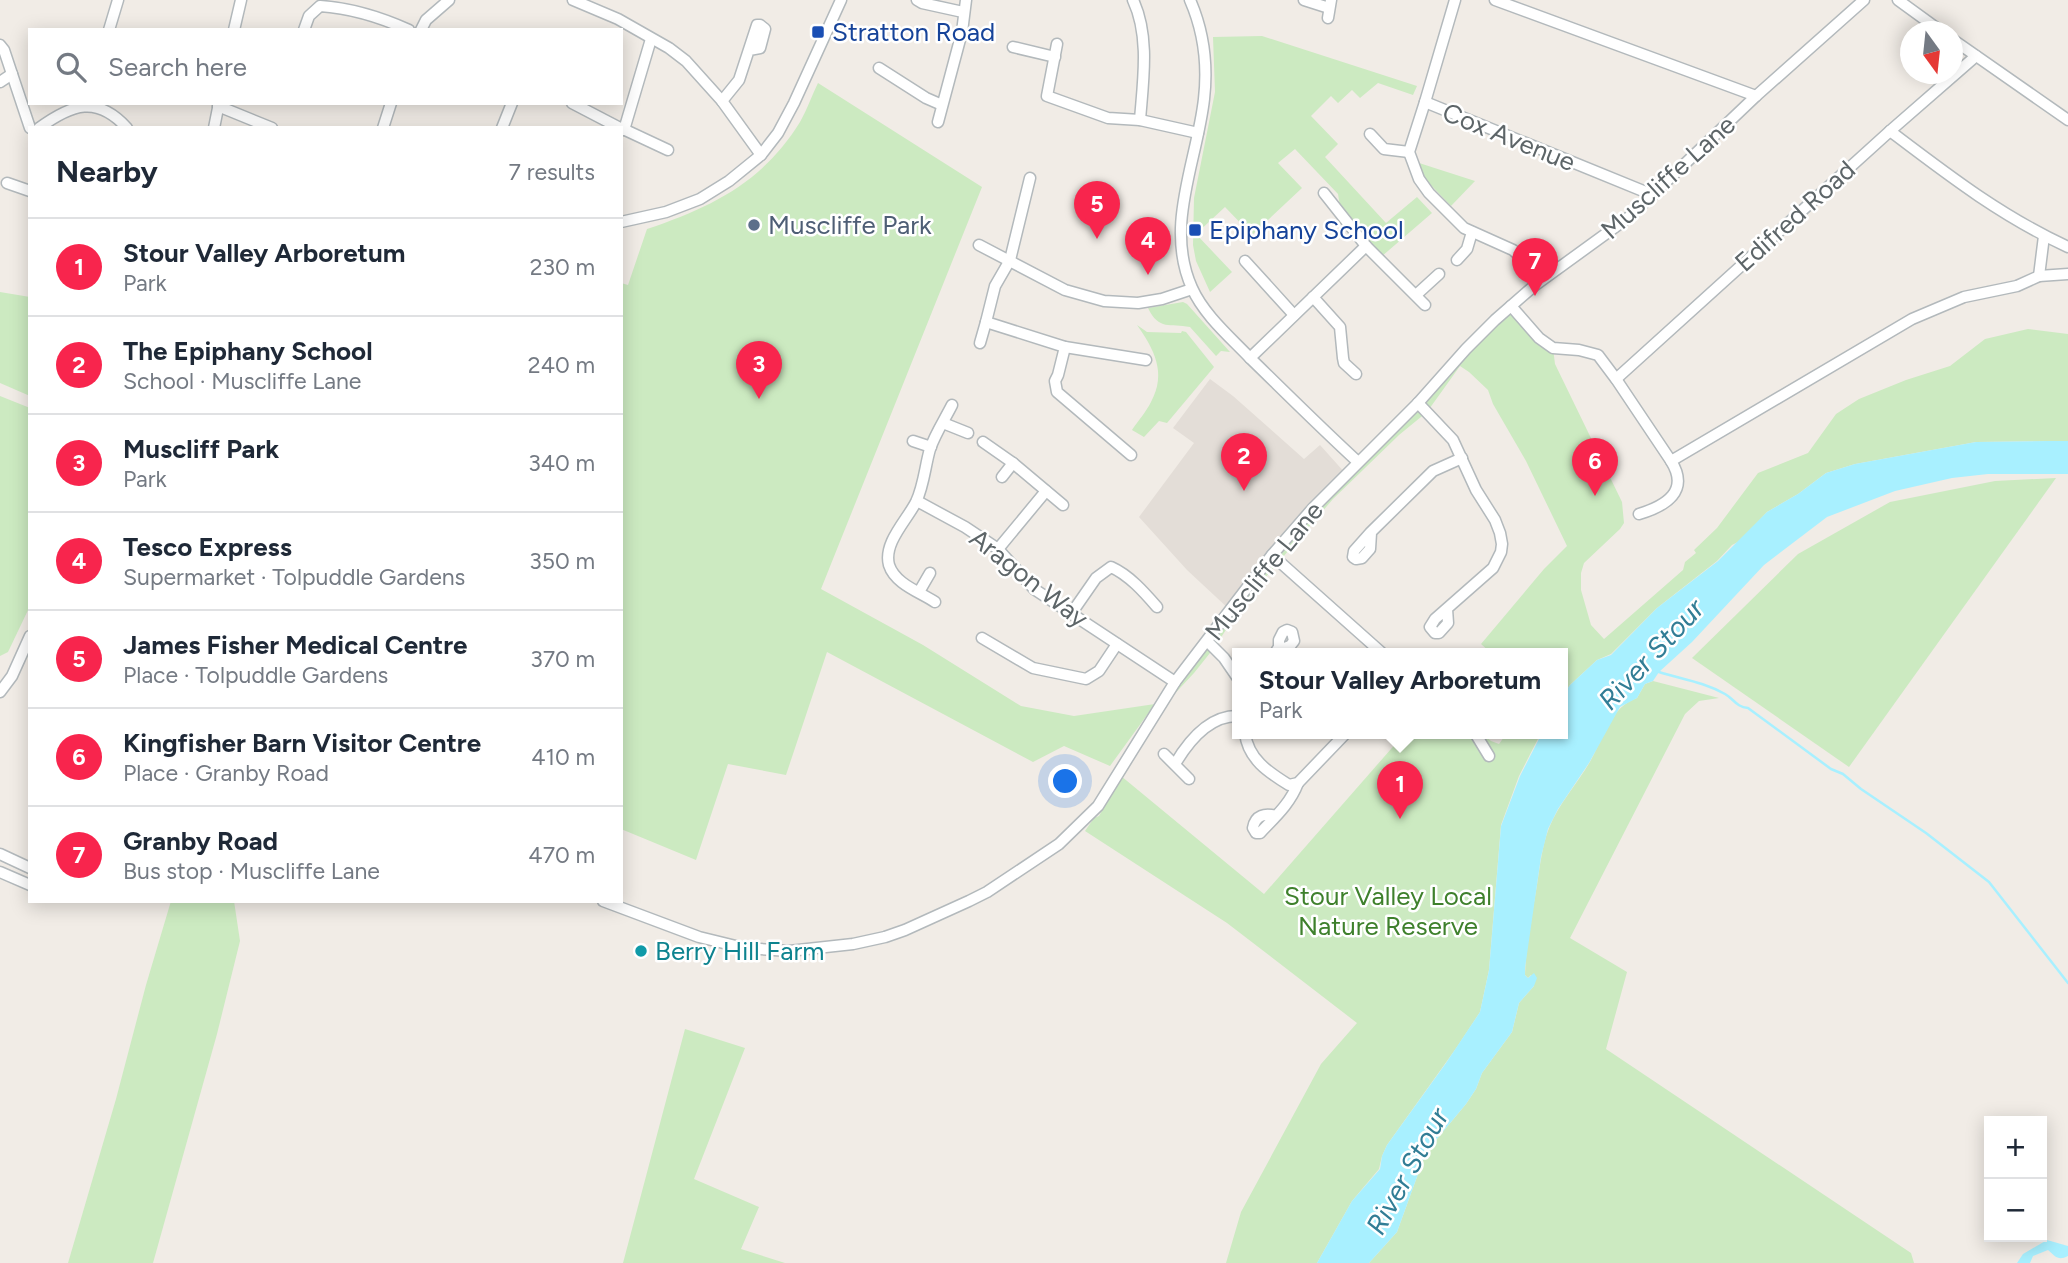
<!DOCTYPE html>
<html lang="en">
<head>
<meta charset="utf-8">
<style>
  :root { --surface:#fff; --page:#f6f6f7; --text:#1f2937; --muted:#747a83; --line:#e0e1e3; --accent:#f8254d }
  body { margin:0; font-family:Figtree,sans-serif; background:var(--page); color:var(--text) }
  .controls { position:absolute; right:21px; bottom:21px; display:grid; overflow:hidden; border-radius:0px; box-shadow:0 4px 18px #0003 }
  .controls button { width:63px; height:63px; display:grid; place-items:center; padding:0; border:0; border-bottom:2px solid var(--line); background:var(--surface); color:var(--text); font:35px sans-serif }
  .compass { position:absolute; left:1900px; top:21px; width:63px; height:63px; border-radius:50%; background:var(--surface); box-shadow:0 4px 18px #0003; rotate:165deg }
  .you { position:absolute; left:1066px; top:782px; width:24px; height:24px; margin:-18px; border:5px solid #fff; border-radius:50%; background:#1a73e8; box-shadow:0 0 0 10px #1a73e833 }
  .badge { display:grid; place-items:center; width:46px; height:46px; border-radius:50%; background:var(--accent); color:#fff; font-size:23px; font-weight:700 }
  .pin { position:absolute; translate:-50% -58px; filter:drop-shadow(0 2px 4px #0008) }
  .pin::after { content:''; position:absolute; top:37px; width:24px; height:21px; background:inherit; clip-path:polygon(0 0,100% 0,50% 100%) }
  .popup { position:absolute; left:1232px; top:648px; width:336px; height:91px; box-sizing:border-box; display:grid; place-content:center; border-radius:0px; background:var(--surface); filter:drop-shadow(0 2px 5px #0005); font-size:23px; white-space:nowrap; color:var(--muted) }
  .popup b { font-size:26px; color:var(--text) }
  .popup::after { content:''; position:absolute; left:50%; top:100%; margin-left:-14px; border:14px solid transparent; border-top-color:var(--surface) }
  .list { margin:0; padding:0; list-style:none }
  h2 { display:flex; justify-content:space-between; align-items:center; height:91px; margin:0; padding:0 28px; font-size:30px }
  h2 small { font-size:23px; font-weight:400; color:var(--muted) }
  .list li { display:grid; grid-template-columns:46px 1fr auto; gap:21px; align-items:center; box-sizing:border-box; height:98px; padding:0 28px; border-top:2px solid var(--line) }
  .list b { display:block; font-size:26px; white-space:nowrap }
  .list p { margin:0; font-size:23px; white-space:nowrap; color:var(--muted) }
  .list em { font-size:23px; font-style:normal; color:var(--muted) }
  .icon { flex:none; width:38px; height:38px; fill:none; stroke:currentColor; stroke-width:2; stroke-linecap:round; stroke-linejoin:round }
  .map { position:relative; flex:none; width:2068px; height:1263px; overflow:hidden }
  .search { position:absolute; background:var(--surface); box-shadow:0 4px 18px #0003; left:28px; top:28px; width:595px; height:77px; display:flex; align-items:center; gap:18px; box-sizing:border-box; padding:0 24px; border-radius:0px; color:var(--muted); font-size:26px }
  .panel { position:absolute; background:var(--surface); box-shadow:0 4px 18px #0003; left:28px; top:126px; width:595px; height:777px; border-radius:0px }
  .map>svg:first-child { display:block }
</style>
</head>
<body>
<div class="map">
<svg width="2068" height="1263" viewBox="0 0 2068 1263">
  <rect width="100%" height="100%" fill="#f1ece6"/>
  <path fill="#e3ddd7" d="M1210,379L1233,396L1304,459L1320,445L1346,474L1230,610L1187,570L1139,517L1194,443L1173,428Z"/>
  <g fill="#cceac1">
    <path d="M1262,36L1417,86L1413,95L1378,83L1360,98L1352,90L1338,103L1331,96L1311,116L1338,144L1325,157L1386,223L1417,197L1432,213L1381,257L1341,213L1338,194L1295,149L1278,163L1302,188L1252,235L1225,207L1196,234L1232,272L1210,292L1196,261L1193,245L1194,198L1215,92L1213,37Z"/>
    <path d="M818,83L982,187L821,589L923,645L1021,706L1074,716L1155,704L1110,766L1064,746L1033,762L827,652L786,775L728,764L696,860L621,829V283L628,285L647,229C712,207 763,182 800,122C807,110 812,95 818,83Z"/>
    <path d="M1416,162L1475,181L1451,206L1423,177Z"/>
    <path d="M0,292L30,297V396L0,383Z"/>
    <path d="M1183,302L1187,304L1230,352L1221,351L1216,356L1190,327C1170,323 1159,331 1148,308Z"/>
    <path d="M1511,306L1553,348L1555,364L1622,502L1624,523L1620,529L1584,563L1581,573V590L1591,625L1604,639L1683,570L1685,562L1696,553L1694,550L1717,528L1758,473L1808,453L1836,414L1859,399L1906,380L1950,366L1985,339L2028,329L2068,334V441L1976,442L1855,464L1826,473L1798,494L1767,512L1740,541L1732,545L1717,561L1657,608L1611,654L1597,660L1570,685L1563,695V653H1491L1481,644L1544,569L1567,546L1526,461L1493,404L1488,390L1469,372L1460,366L1427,412L1399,435L1333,499L1245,601L1214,648L1194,673L1154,716L1272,555Z"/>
    <path d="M1137,325L1147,332L1181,333L1182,331L1186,332L1214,367L1167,423L1159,421L1144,437L1132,430C1138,421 1146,412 1151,402C1167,373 1154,349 1137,325Z"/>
    <path d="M0,396L30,408V606L8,652L0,656Z"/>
    <path d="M2056,478L1849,767L1692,658L1798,554L1890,502L1995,481Z"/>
    <path d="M1653,681L1719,698L1699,701L1685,714L1570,938L1627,972L1606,1049L1911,1253L1914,1263H1369L1397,1232L1426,1152L1466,1104L1476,1089L1482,1073L1512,1032L1519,1003L1534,986L1531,975L1528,978L1525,975C1526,945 1532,915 1537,885C1540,866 1542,846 1549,828C1559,803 1578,783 1591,760C1604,736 1611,707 1637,698L1645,684Z"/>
    <path d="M1405,733H1481L1491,741L1499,744L1504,737L1509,739L1513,733H1541L1519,776L1501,825L1489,970L1480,1012L1457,1047L1387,1145L1382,1156L1379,1169L1352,1201L1317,1263H1226L1241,1212L1321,1064L1357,1023L1227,923L1085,831L1094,818L1099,816L1121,776L1264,894Z"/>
    <path d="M171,901H234L240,941L217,1034L153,1263H68L116,1099L146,985Z"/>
    <path d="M685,1029L745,1048L694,1179L759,1207L741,1249L785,1263H623Z"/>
  </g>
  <g fill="#a8f0ff">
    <path d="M2048,441H2068V474H1988L1952,478L1895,491L1827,517L1764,565L1692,642L1659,672L1653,681L1645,684L1637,698L1620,707L1589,763L1558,809L1548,829L1541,857L1525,968V975L1528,978L1534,973L1537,978L1534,986L1519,1003L1512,1032L1482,1073L1476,1089L1466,1104L1426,1152L1397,1232L1369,1263H1317L1352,1201L1380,1169L1382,1156L1387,1145L1446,1063L1480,1012L1489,970L1501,826L1520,776L1542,733H1563V695L1570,685L1597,660L1611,655L1657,608L1718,561L1767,512L1798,494L1826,473L1855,464L1976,442Z"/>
    <path d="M2047,1240L2068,1246V1256C2058,1261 2056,1257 2048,1250L2033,1256L2030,1263H2017L2023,1254Z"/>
  </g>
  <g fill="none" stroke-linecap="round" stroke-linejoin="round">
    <path stroke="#a8f0ff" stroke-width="2.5" d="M1659,672C1681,679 1704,682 1725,694C1734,699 1736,707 1748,708L1831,769L1843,774L1861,789L1926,833L1989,882L2068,983"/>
    <defs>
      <g id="minor">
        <path d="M573,0L618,19L669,48L686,61L722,101L761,155"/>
        <path d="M917,0L922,3L963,12"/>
        <path d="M1133,0C1150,36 1143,81 1140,120"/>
        <path d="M1190,0C1204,32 1208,64 1204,99C1197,162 1164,226 1192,288C1204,315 1230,337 1250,358C1286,393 1321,428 1358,462"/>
        <path d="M1304,0L1329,8"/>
        <path d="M1455,0L1425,102L1653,195"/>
        <path d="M1495,0L1756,96"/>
        <path d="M1898,0L1942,32"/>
        <path d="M1328,18L1331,0"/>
        <path d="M109,30L118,0"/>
        <path d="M234,30L241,0"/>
        <path d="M304,30L309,16L320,6C352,8 380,17 409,30"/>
        <path d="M421,30L426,20L449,0"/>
        <path d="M1952,39L2068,120"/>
        <path d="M1057,44L1047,96L1108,118L1140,120L1198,133"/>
        <path d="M0,45L4,50L30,128"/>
        <path d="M1013,47L1055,57"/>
        <path d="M879,68L926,98L942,105"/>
        <path d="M0,82L12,74"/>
        <path d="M722,101L739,80L757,25H760L765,29L760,48L749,50"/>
        <path d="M1425,102L1409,152L1419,179L1429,193L1464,228L1513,250L1527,263"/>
        <path d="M572,103L620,128"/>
        <path d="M218,106L272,128"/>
        <path d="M938,122L962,32L966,0"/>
        <path d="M39,128C72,104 97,95 127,128"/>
        <path d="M214,128L219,103"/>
        <path d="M383,128L391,103"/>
        <path d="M502,128L512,103"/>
        <path d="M621,128L668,150"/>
        <path d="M624,130L651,39"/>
        <path d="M1890,131C1948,175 2001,216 2068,247"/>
        <path d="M1370,134L1384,149L1409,152"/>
        <path d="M1030,178L1010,260L995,286L986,322L1065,347L1146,360"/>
        <path d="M7,183L30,191"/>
        <path d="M1324,193L1366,246L1425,305"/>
        <path d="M621,222L666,212L700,199L729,181L761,155L778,133L794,103L841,0"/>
        <path d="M979,245L1065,290L1104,301L1138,303L1162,299L1192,289"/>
        <path d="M1457,260L1467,249L1472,232"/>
        <path d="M1245,261L1294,315"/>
        <path d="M2039,276L2044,236"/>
        <path d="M1416,295L1439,274"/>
        <path d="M1313,297L1340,327L1343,358L1344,363L1356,374"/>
        <path d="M1511,306L1539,338L1553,348L1579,350L1598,355L1616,379L1671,461L1912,319L1964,297L2017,286L2039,276L2068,274"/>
        <path d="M980,343L986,322"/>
        <path d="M1065,347L1058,375L1055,381L1057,392L1131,455"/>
        <path d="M1250,358L1366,246"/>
        <path d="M1616,379L1890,131L1976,56"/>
        <path d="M1418,403L1453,440L1476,490L1495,520L1500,533L1502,544L1501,552L1493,568L1435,619L1430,627L1435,633H1439L1448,623L1447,609"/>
        <path d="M943,423L968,433"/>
        <path d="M913,441L931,447"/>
        <path d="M983,442L1013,463L1063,505"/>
        <path d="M1002,477L1013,463"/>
        <path d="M917,501L965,527L998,549L1034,589L1175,682"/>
        <path d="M1639,514C1666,506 1690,491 1671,461"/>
        <path d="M1371,533L1370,549L1362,558L1356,559L1353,557L1354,551L1370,533L1433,471L1462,458"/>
        <path d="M998,549L1046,491"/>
        <path d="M1272,555L1382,653"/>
        <path d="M919,592L930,573"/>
        <path d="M935,602C920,592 895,584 889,565C883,543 907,520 916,502C924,485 925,466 930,449C935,434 945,419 952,405"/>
        <path d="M1071,614L1096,578L1111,567C1129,575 1144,592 1157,607"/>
        <path d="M982,638L1033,668L1086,679L1099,671L1117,644"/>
        <path d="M1208,642L1224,658L1237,677"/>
        <path d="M1275,653L1279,647V640L1283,632L1287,630L1292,632L1294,641L1290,646L1282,649L1279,647"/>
        <path d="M0,692L12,676L30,636"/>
        <path d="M1245,733C1248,759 1268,772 1289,785L1298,783L1346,733"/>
        <path d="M1475,733L1489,756"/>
        <path d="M1164,754L1189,779"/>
        <path d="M1175,764C1188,742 1209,716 1237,716"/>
        <path d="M1276,816C1265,813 1255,815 1253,828L1256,833H1260C1275,817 1290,804 1298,783"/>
        <path d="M0,854L30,868"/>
        <path d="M0,872L30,885"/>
        <path d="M603,901L699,937L744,948L789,951L853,944L885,937L905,930L969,901L987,892L1059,844L1098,806L1175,682L1272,555L1313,508L1418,403L1466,349L1495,320L1534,286L1629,217L1756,96L1864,0"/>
      </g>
    </defs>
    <use href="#minor" stroke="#b3b9bc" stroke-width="13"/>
    <use href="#minor" stroke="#fff" stroke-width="10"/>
  </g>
  <g fill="#1a4fb4" stroke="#fff" stroke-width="2.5">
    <rect x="811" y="25" width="14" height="14" rx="3.5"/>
    <rect x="1188" y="223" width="14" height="14" rx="3.5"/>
  </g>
  <circle fill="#5c6f8a" stroke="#fff" stroke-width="2.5" cx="754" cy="225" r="7"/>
  <circle fill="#0f9aa8" stroke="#fff" stroke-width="2.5" cx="641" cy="951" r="7"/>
  <g text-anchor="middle" stroke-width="5" stroke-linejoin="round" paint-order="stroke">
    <g font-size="26" fill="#164399" stroke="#fff" text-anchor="start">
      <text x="832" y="41">Stratton Road</text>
      <text x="1209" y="239">Epiphany School</text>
    </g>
    <g font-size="26" fill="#5d6568" stroke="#fff">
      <text transform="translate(1509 137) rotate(22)" y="9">Cox Avenue</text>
      <text transform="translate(1668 177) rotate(-42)" y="9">Muscliffe Lane</text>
      <text transform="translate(1795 216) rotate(-42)" y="9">Edifred Road</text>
      <text transform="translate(1264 571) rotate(-51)" y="9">Muscliffe Lane</text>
      <text transform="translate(1029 578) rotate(38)" y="9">Aragon Way</text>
    </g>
    <g font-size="26" fill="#4e5e75" stroke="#fff" text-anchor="start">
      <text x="768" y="234">Muscliffe Park</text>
    </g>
    <g font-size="26" fill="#3e802c" stroke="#fff">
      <text x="1388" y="905">Stour Valley Local<tspan x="1388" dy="30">Nature Reserve</tspan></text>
    </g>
    <g font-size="26" fill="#0d838f" stroke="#fff" text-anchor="start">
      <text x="655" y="960">Berry Hill Farm</text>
    </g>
    <g font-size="28" font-style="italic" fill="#317d95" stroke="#fff">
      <text transform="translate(1651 654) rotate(-47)" y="10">River Stour</text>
      <text transform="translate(1407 1171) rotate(-61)" y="10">River Stour</text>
    </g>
  </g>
</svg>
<div class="controls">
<button>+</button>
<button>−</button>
</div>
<svg class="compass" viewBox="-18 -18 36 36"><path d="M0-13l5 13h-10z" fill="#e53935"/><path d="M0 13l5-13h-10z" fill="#747a83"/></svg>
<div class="you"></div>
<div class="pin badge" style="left:1400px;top:819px">1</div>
<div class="popup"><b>Stour Valley Arboretum</b>Park</div>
<div class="pin badge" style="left:1244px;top:491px">2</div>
<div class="pin badge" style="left:759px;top:399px">3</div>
<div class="pin badge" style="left:1148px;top:275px">4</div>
<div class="pin badge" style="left:1097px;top:239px">5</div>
<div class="pin badge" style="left:1595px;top:496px">6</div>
<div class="pin badge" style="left:1535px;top:296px">7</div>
<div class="search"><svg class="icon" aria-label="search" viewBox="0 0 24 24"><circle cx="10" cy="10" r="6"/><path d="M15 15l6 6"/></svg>Search here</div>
<section class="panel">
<h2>Nearby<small>7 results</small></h2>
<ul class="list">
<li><span class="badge">1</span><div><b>Stour Valley Arboretum</b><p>Park</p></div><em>230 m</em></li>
<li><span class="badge">2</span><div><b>The Epiphany School</b><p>School · Muscliffe Lane</p></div><em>240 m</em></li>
<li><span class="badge">3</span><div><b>Muscliff Park</b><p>Park</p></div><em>340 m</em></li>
<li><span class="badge">4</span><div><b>Tesco Express</b><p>Supermarket · Tolpuddle Gardens</p></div><em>350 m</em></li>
<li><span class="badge">5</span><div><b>James Fisher Medical Centre</b><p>Place · Tolpuddle Gardens</p></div><em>370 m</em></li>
<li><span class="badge">6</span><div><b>Kingfisher Barn Visitor Centre</b><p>Place · Granby Road</p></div><em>410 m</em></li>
<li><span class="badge">7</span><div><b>Granby Road</b><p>Bus stop · Muscliffe Lane</p></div><em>470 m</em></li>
</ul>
</section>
</div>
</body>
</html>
